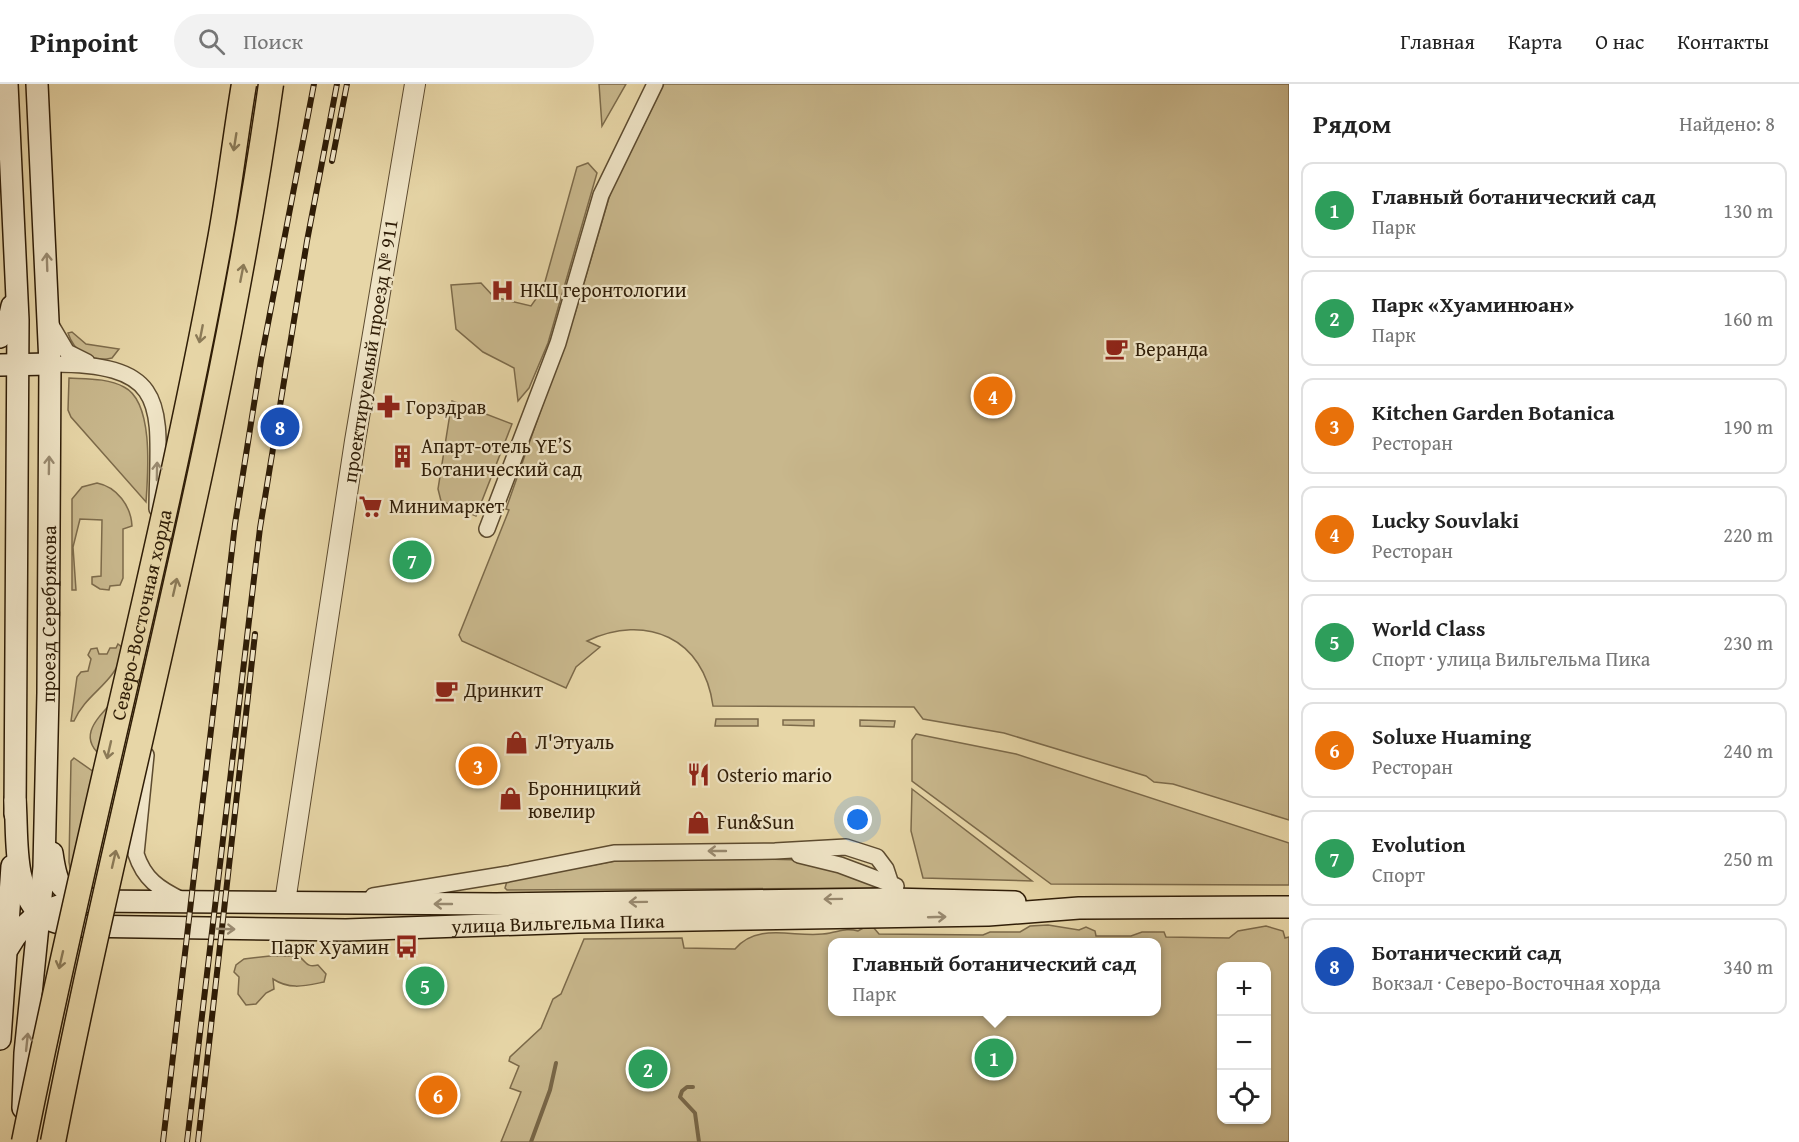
<!DOCTYPE html>
<html lang="ru">
<head>
<meta charset="utf-8">
<style>
  :root { --surface:#fff; --page:#f2f2f2; --text:#222; --muted:#767676; --line:#e0e0e0; --accent:#8f2418 }
  body { margin:0; font-family:"Gentium Book Plus",serif; background:var(--page); color:var(--text) }
  .controls { position:absolute; right:18px; bottom:18px; display:grid; overflow:hidden; border-radius:12px; box-shadow:0 2px 4px #0004 }
  .controls button { width:54px; height:54px; display:grid; place-items:center; padding:0; border:0; border-bottom:2px solid var(--line); background:var(--surface); color:var(--text); font:30px sans-serif }
  .you { position:absolute; left:858px; top:736px; width:21px; height:21px; margin:-15px; border:4px solid #fff; border-radius:50%; background:#1a73e8; box-shadow:0 0 0 9px #1a73e833 }
  .badge { display:grid; place-items:center; width:39px; height:39px; border-radius:50%; background:var(--accent); color:#fff; font-size:20px; font-weight:700 }
  .pin { position:absolute; translate:-50% -50%; border:3px solid #fff; box-shadow:0 2px 6px #0006 }
  .popup { position:absolute; left:828px; top:854px; width:333px; height:78px; box-sizing:border-box; display:grid; place-content:center; border-radius:12px; background:var(--surface); filter:drop-shadow(0 2px 4px #0005); font-size:20px; white-space:nowrap; color:var(--muted) }
  .popup b { font-size:22px; color:var(--text) }
  .popup::after { content:''; position:absolute; left:50%; top:100%; margin-left:-12px; border:12px solid transparent; border-top-color:var(--surface) }
  .list { margin:0; padding:0; list-style:none }
  h2 { display:flex; justify-content:space-between; align-items:center; height:78px; margin:0; padding:0 24px; font-size:26px }
  h2 small { font-size:20px; font-weight:400; color:var(--muted) }
  .list li { display:grid; grid-template-columns:39px 1fr auto; gap:18px; align-items:center; box-sizing:border-box; height:96px; margin:0 12px 12px; padding:0 12px; border:2px solid var(--line); border-radius:12px }
  .list b { display:block; font-size:22px; white-space:nowrap }
  .list p { margin:0; font-size:20px; white-space:nowrap; color:var(--muted) }
  .list em { font-size:20px; font-style:normal; color:var(--muted) }
  .icon { flex:none; width:33px; height:33px; fill:none; stroke:currentColor; stroke-width:2; stroke-linecap:round; stroke-linejoin:round }
  .map { position:relative; flex:none; width:1289px; height:1058px; overflow:hidden }
  header { display:flex; align-items:center; gap:36px; box-sizing:border-box; height:84px; padding:0 30px; background:var(--surface); border-bottom:2px solid var(--line) }
  header strong { font-size:28px }
  nav { display:flex; gap:33px; margin-inline-start:auto; font-size:21px }
  .search { width:420px; height:54px; background:var(--page); display:flex; align-items:center; gap:15px; box-sizing:border-box; padding:0 21px; border-radius:33px; color:var(--muted); font-size:22px }
  main { display:flex }
  aside { flex:1; background:var(--surface) }
  .map>svg:first-child { display:block }
</style>
</head>
<body>
<header>
<strong>Pinpoint</strong>
<div class="search"><svg class="icon" aria-label="search" viewBox="0 0 24 24"><circle cx="10" cy="10" r="6"/><path d="M15 15l6 6"/></svg>Поиск</div>
<nav><a>Главная</a><a>Карта</a><a>О нас</a><a>Контакты</a></nav>
</header>
<main>
<div class="map">
<svg width="1289" height="1058" viewBox="0 0 1289 1058">
  <rect width="100%" height="100%" fill="#e7d6a7"/>
  <filter id="stains"><feTurbulence type="fractalNoise" baseFrequency=".00333" numOctaves="4"/><feColorMatrix values="0 0 0 0 .2 0 0 0 0 .09 0 0 0 0 .02 0 0 0 .5 -.17"/></filter>
  <radialGradient id="worn" r=".72"><stop offset=".6" stop-color="#630" stop-opacity="0"/><stop offset="1" stop-color="#630" stop-opacity=".3"/></radialGradient>
  <g fill="#c8b78c" stroke="#7c6a4a" stroke-width="1.5" fill-rule="evenodd">
    <path d="M599,0H626L602,42Z"/>
    <path d="M664,0H1289V736L1173,700L1154,698L1146,692L1004,649L923,635L914,623L713,622C704,554 646,529 587,557L600,563L576,583L566,604L462,557L459,551L509,426L506,425L575,229L611,107Z"/>
    <path d="M588,79L597,89L548,259L529,304L518,317L514,284L483,268L456,245L451,201L481,199L494,213L531,222L543,205L577,83Z"/>
    <path d="M72,248L86,260L119,265L112,274C91,279 74,268 68,249Z"/>
    <path d="M69,294C86,295 108,294 124,303C154,318 148,389 146,418L71,333L68,326Z"/>
    <path d="M452,317L512,340L476,432L441,417L438,405Z"/>
    <path d="M97,399C117,403 131,422 132,442L123,445V494L120,501L110,502L109,506L100,505L92,500V493L101,492L102,436L80,435L73,463L76,506H72V415L82,403Z"/>
    <path d="M118,560L123,564C118,599 87,607 74,637H71L77,593L81,588L88,587L91,575L88,571L91,565L97,564L99,570H107L110,564H116Z"/>
    <path d="M115,615L104,674C75,653 98,634 115,615Z"/>
    <path d="M716,635H758V642H715Z"/>
    <path d="M783,636H814V642L783,641Z"/>
    <path d="M860,636L895,637L894,643L860,642Z"/>
    <path d="M916,650L1016,670L1289,759V801L1051,800L912,697V656Z"/>
    <path d="M74,674L101,693L75,785L70,784L69,778L71,677Z"/>
    <path d="M912,705L1032,797L923,794L911,747Z"/>
    <path d="M715,774L802,776L824,780L880,804L507,806L505,804L507,797L615,777Z"/>
    <path d="M1048,841L1079,846L1086,843L1095,847L1096,852H1131L1142,848H1164L1166,853L1229,854L1238,847L1266,842L1283,847L1285,854L1289,853V1058H501L521,1008L510,1004L519,982L509,977L510,973L541,944L553,915L561,910L584,855L682,854L684,864L735,865C759,836 799,856 830,849C841,847 847,844 858,847L867,842L873,843L879,850L983,851L990,848H1020L1030,842ZM832,858H1156V928H832ZM1222,882H1266V1036H1222Z"/>
    <path d="M270,872H298C307,877 305,884 318,881L326,890L324,898C304,902 290,906 273,895L274,905L266,909L256,920L246,921L238,910L239,893L234,888L236,881L244,875Z"/>
  </g>
  <g fill="none" stroke-linecap="round" stroke-linejoin="round">
    <g stroke="#786647" stroke-width="4">
      <path d="M693,1003H687L682,1007L680,1013L695,1029L699,1058"/>
      <path d="M531,1058L550,1006L556,979"/>
    </g>
    <defs>
      <g id="minor">
        <path d="M51,241L67,268L87,278"/>
        <path d="M50,280C174,279 158,324 157,425"/>
        <path d="M487,445L558,259L601,111L655,0"/>
        <path d="M150,575L152,521"/>
        <path d="M146,671L136,770C144,795 159,805 182,816"/>
        <path d="M799,771L840,781L896,802"/>
        <path d="M373,812L508,790L614,769L775,767L846,763L877,773L886,785L891,800L890,824"/>
      </g>
      <path id="tertiary" d="M285,818L355,357L415,0"/>
      <g id="secondary">
        <path d="M7,0L18,236L15,730"/>
        <path d="M0,253L7,244L12,222"/>
        <path d="M0,281L50,280"/>
        <path id="s1" d="M15,716C18,751 12,803 40,830C49,838 64,840 76,842L346,846L578,838L988,831L1079,824L1289,823"/>
        <path d="M52,769C56,797 58,809 88,814"/>
        <path d="M8,864C26,832 49,821 85,817L496,820L891,815L1015,818"/>
        <path d="M0,955L12,782"/>
        <path id="s2" d="M23,1024L25,969L44,783L48,609L50,280L37,0"/>
      </g>
    </defs>
    <use href="#minor" stroke="#5d4b2f" stroke-width="18"/>
    <use href="#tertiary" stroke="#5d4b2f" stroke-width="22"/>
    <use href="#secondary" stroke="#2f1d07" stroke-width="24"/>
    <use href="#minor" stroke="#efe4c6" stroke-width="15"/>
    <use href="#tertiary" stroke="#efe4c6" stroke-width="20"/>
    <use href="#secondary" stroke="#efe4c6" stroke-width="21"/>
    <defs>
      <g id="rail">
        <path d="M332,77L347,0"/>
        <path d="M163,1058L235,440L261,276L314,0"/>
        <path d="M187,1058L260,444L307,157L337,0"/>
        <path d="M198,1058L255,550"/>
      </g>
    </defs>
    <use href="#rail" stroke="#2f1d07" stroke-width="6"/>
    <use href="#rail" stroke="#efe4c6" stroke-width="4" stroke-dasharray="11" stroke-linecap="butt"/>
    <defs>
      <g id="primary-bridge">
        <path id="s3" d="M24,1058C84,758 164,462 219,161C229,108 235,54 244,0"/>
        <path d="M53,1058C122,704 221,357 271,0"/>
      </g>
    </defs>
    <use href="#primary-bridge" stroke="#2f1d07" stroke-width="27" stroke-linecap="butt"/>
    <use href="#primary-bridge" stroke="#e7d6a7" stroke-width="24"/>
  </g>
  <defs><path id="oneway-shaft" d="M-6 0H5M1.5-3L5.5 0L1.5 3" fill="none" stroke-width="1.6" stroke-linecap="round" stroke-linejoin="round" transform="scale(1.5)"/></defs>
  <g stroke="#8b7a57">
    <use href="#oneway-shaft" transform="translate(235 58) rotate(99)"/>
    <use href="#oneway-shaft" transform="translate(242 189) rotate(-79)"/>
    <use href="#oneway-shaft" transform="translate(201 250) rotate(101)"/>
    <use href="#oneway-shaft" transform="translate(175 503) rotate(-77)"/>
    <use href="#oneway-shaft" transform="translate(109 666) rotate(103)"/>
    <use href="#oneway-shaft" transform="translate(114 775) rotate(-77)"/>
    <use href="#oneway-shaft" transform="translate(61 876) rotate(103)"/>
  </g>
  <g stroke="#998a70">
    <use href="#oneway-shaft" transform="translate(47 178) rotate(-92)"/>
    <use href="#oneway-shaft" transform="translate(49 381) rotate(-89)"/>
    <use href="#oneway-shaft" transform="translate(157 387) rotate(-89)"/>
    <use href="#oneway-shaft" transform="translate(717 767) rotate(180)"/>
    <use href="#oneway-shaft" transform="translate(833 815) rotate(179)"/>
    <use href="#oneway-shaft" transform="translate(638 818) rotate(179)"/>
    <use href="#oneway-shaft" transform="translate(443 820) rotate(-180)"/>
    <use href="#oneway-shaft" transform="translate(937 833) rotate(-2)"/>
    <use href="#oneway-shaft" transform="translate(226 845) rotate(2)"/>
    <use href="#oneway-shaft" transform="translate(27 958) rotate(-84)"/>
  </g>
  <defs>
    <symbol id="hospital-bare" viewBox="-9 -9 18 18"><path d="M-5-5h3v3.5h4V-5h3V5h-3V1.5h-4V5h-3Z" fill="#8f2418" stroke="#efe4c6" stroke-width="2.5" paint-order="stroke"/></symbol>
    <symbol id="cafe-bare" viewBox="-9 -9 18 18"><path d="M-5.5-4.5H6V0H3Q3 3.5 0 3.5H-2.5Q-5.5 3.5-5.5 0ZM3-3.2v2h1.7v-2ZM-6 4.5H4V6H-6Z" fill="#8f2418" stroke="#efe4c6" stroke-width="2.5" paint-order="stroke"/></symbol>
    <symbol id="pharmacy-bare" viewBox="-9 -9 18 18"><path d="M-2-6h4v4h4v4h-4v4h-4v-4h-4v-4h4Z" fill="#8f2418" stroke="#efe4c6" stroke-width="2.5" paint-order="stroke"/></symbol>
    <symbol id="building-bare" viewBox="-9 -9 18 18"><path d="M-4-6H4V6H1V3H-1V6H-4ZM-2.5-4.3h1.7v1.8h-1.7ZM.8-4.3h1.7v1.8H.8ZM-2.5-1h1.7V.8h-1.7ZM.8-1h1.7V.8H.8Z" fill="#8f2418" stroke="#efe4c6" stroke-width="2.5" paint-order="stroke"/></symbol>
    <symbol id="supermarket-bare" viewBox="-9 -9 18 18"><path d="M-6-5.5h2.5l.6 2H6L4.5 2H-2.5L-4.4-4H-6ZM-1.5 3.2a1.3 1.3 0 1 0 .1 0ZM3 3.2a1.3 1.3 0 1 0 .1 0Z" fill="#8f2418" stroke="#efe4c6" stroke-width="2.5" paint-order="stroke"/></symbol>
    <symbol id="shop-bare" viewBox="-9 -9 18 18"><path d="M-5-2.5h2.3a2.7 3.5 0 0 1 5.4 0H5L5.5 6h-11ZM-1.5-2.5h3a1.5 2.3 0 0 0-3 0Z" fill="#8f2418" stroke="#efe4c6" stroke-width="2.5" paint-order="stroke"/></symbol>
    <symbol id="restaurant-bare" viewBox="-9 -9 18 18"><path d="M-5-6h1v4h1v-4h1v4h1v-4h1v5L-1.5 .5V6h-2V.5L-5-1ZM5-6V6H3V1.5H1.5Q1.5-4 5-6Z" fill="#8f2418" stroke="#efe4c6" stroke-width="2.5" paint-order="stroke"/></symbol>
    <symbol id="bus-bare" viewBox="-9 -9 18 18"><path d="M-5-6H5V4H4V6H2V4H-2V6H-4V4H-5ZM-3.5-4V0h7V-4ZM-3.5 1.2v1.5H-2V1.2ZM2 1.2v1.5H3.5V1.2Z" fill="#8f2418" stroke="#efe4c6" stroke-width="2.5" paint-order="stroke"/></symbol>
  </defs>
  <g fill-rule="evenodd">
    <use href="#hospital-bare" x="486" y="190" width="33" height="33"/>
    <use href="#cafe-bare" x="1100" y="248" width="33" height="33"/>
    <use href="#pharmacy-bare" x="372" y="306" width="33" height="33"/>
    <use href="#building-bare" x="386" y="356" width="33" height="33"/>
    <use href="#supermarket-bare" x="354" y="406" width="33" height="33"/>
    <use href="#cafe-bare" x="430" y="590" width="33" height="33"/>
    <use href="#shop-bare" x="500" y="642" width="33" height="33"/>
    <use href="#restaurant-bare" x="682" y="674" width="33" height="33"/>
    <use href="#shop-bare" x="494" y="698" width="33" height="33"/>
    <use href="#shop-bare" x="682" y="722" width="33" height="33"/>
    <use href="#bus-bare" x="390" y="846" width="33" height="33"/>
  </g>
  <g text-anchor="middle" stroke-width="4.5" stroke-linejoin="round" paint-order="stroke">
    <g font-size="20" fill="#2f1d07" stroke="#efe4c6" text-anchor="start">
      <text x="520" y="213">НКЦ геронтологии</text>
      <text x="1135" y="272">Веранда</text>
      <text x="406" y="330">Горздрав</text>
      <text x="421" y="369">Апарт-отель YE’S<tspan x="421" dy="23">Ботанический сад</tspan></text>
      <text x="389" y="429">Минимаркет</text>
      <text x="464" y="613">Дринкит</text>
      <text x="535" y="665">Л'Этуаль</text>
      <text x="717" y="698">Osterio mario</text>
      <text x="528" y="711">Бронницкий<tspan x="528" dy="23">ювелир</tspan></text>
      <text x="717" y="745">Fun&amp;Sun</text>
      <text x="389" y="870" text-anchor="end">Парк Хуамин</text>
    </g>
    <g font-size="20" fill="#2f1d07" stroke="#efe4c6">
      <text transform="translate(370 267) rotate(-81)" y="7">проектируемый проезд № 911</text>
      <text dy="7" stroke="none"><textPath href="#s2" startOffset="495">проезд Серебрякова</textPath></text>
      <text dy="7" stroke="none"><textPath href="#s3" startOffset="540">Северо-Восточная хорда</textPath></text>
      <text dy="7" stroke="none"><textPath href="#s1" startOffset="640">улица Вильгельма Пика</textPath></text>
    </g>
  </g>
  <rect width="100%" height="100%" filter="url(#stains)"/>
  <rect width="100%" height="100%" fill="url(#worn)"/>
</svg>
<div class="controls">
<button>+</button>
<button>−</button>
<button><svg class="icon" aria-label="locate" viewBox="0 0 24 24"><circle cx="12" cy="12" r="6"/><path d="M12 2v4M12 18v4M2 12h4M18 12h4"/></svg></button>
</div>
<div class="you"></div>
<div class="pin badge" style="left:994px;top:974px;background:#2e9e5b">1</div>
<div class="popup"><b>Главный ботанический сад</b>Парк</div>
<div class="pin badge" style="left:648px;top:985px;background:#2e9e5b">2</div>
<div class="pin badge" style="left:478px;top:682px;background:#e8710a">3</div>
<div class="pin badge" style="left:993px;top:312px;background:#e8710a">4</div>
<div class="pin badge" style="left:425px;top:902px;background:#2e9e5b">5</div>
<div class="pin badge" style="left:438px;top:1011px;background:#e8710a">6</div>
<div class="pin badge" style="left:412px;top:476px;background:#2e9e5b">7</div>
<div class="pin badge" style="left:280px;top:343px;background:#1a4fb4">8</div>
</div>
<aside>
<h2>Рядом<small>Найдено: 8</small></h2>
<ul class="list">
<li><span class="badge" style="background:#2e9e5b">1</span><div><b>Главный ботанический сад</b><p>Парк</p></div><em>130 m</em></li>
<li><span class="badge" style="background:#2e9e5b">2</span><div><b>Парк «Хуаминюан»</b><p>Парк</p></div><em>160 m</em></li>
<li><span class="badge" style="background:#e8710a">3</span><div><b>Kitchen Garden Botanica</b><p>Ресторан</p></div><em>190 m</em></li>
<li><span class="badge" style="background:#e8710a">4</span><div><b>Lucky Souvlaki</b><p>Ресторан</p></div><em>220 m</em></li>
<li><span class="badge" style="background:#2e9e5b">5</span><div><b>World Class</b><p>Спорт · улица Вильгельма Пика</p></div><em>230 m</em></li>
<li><span class="badge" style="background:#e8710a">6</span><div><b>Soluxe Huaming</b><p>Ресторан</p></div><em>240 m</em></li>
<li><span class="badge" style="background:#2e9e5b">7</span><div><b>Evolution</b><p>Спорт</p></div><em>250 m</em></li>
<li><span class="badge" style="background:#1a4fb4">8</span><div><b>Ботанический сад</b><p>Вокзал · Северо-Восточная хорда</p></div><em>340 m</em></li>
</ul>
</aside>
</main>
</body>
</html>
